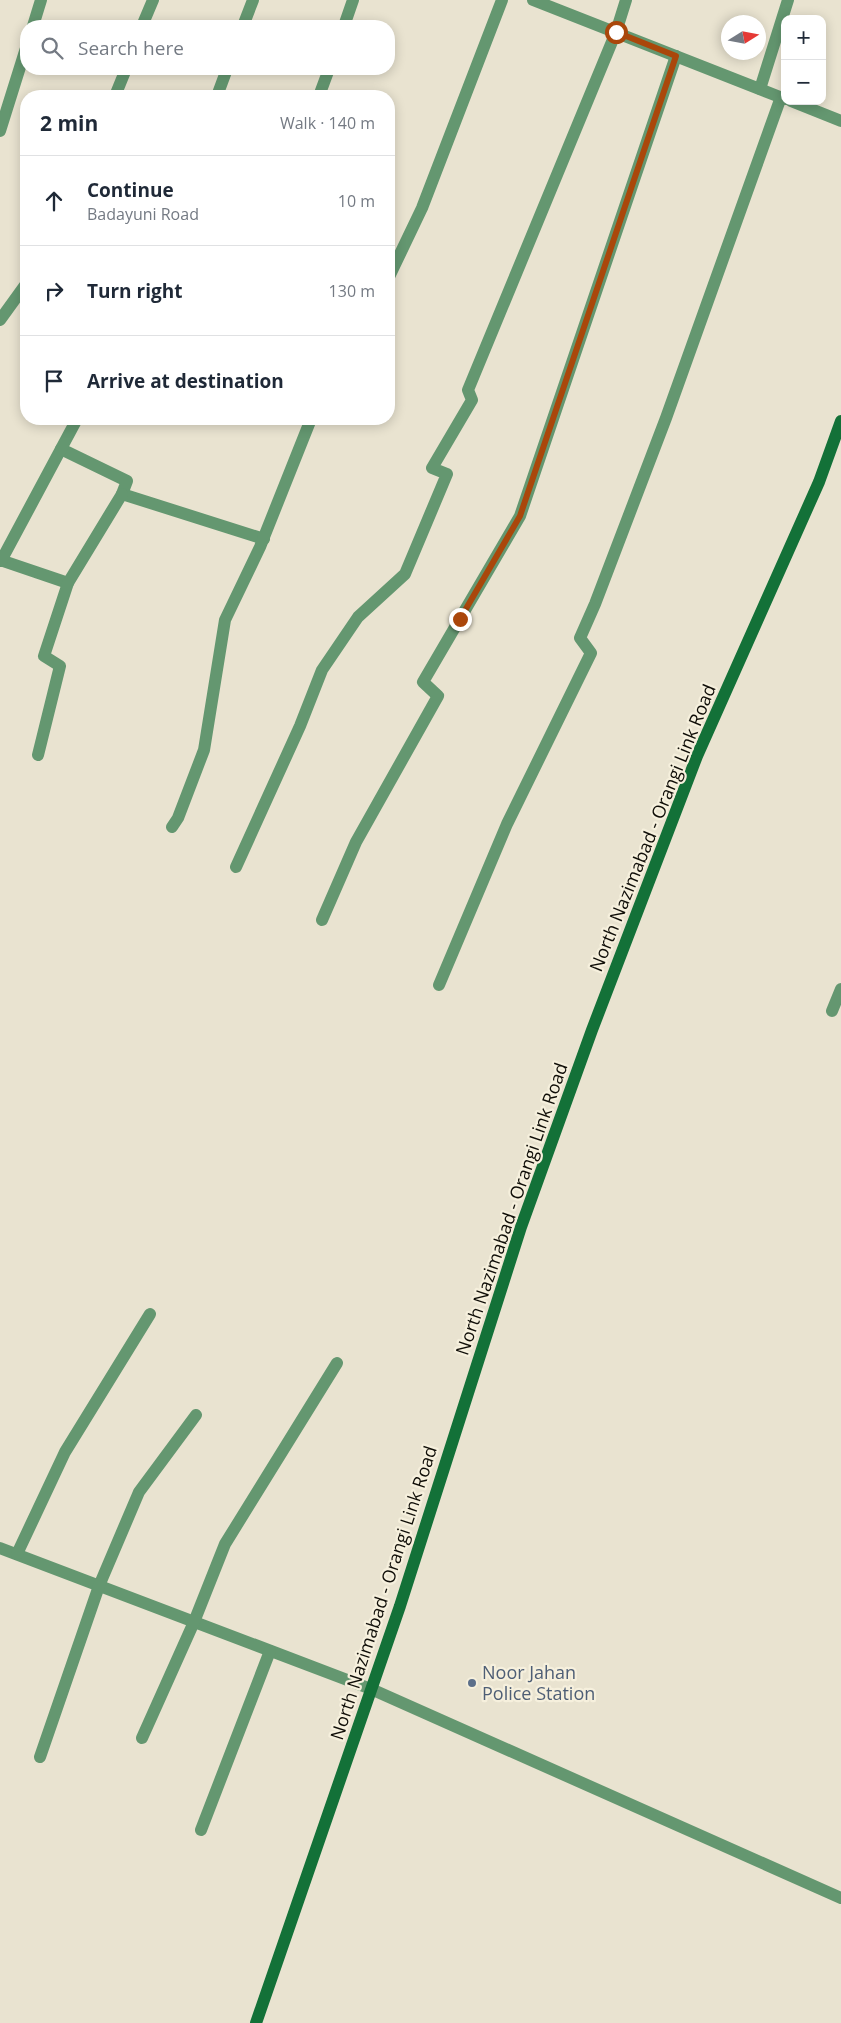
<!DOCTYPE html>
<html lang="en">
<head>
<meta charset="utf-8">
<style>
  :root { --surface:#fff; --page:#f6f6f7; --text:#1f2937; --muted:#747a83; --line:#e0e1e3 }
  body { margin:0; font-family:"Open Sans",sans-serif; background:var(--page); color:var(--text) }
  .controls { position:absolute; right:15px; top:15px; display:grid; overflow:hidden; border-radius:10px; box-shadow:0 2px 12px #0003 }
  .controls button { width:45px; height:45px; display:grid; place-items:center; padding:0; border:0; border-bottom:1px solid var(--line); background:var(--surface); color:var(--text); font:25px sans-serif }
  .compass { position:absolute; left:721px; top:15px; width:45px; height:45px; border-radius:50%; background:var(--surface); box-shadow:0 2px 12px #0003; rotate:79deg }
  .stop { position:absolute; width:15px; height:15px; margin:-11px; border:4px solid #aa470b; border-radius:50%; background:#fff }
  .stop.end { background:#aa470b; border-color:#fff; box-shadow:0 1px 5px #0008 }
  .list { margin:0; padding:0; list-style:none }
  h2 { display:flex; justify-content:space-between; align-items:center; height:65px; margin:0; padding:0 20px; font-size:21px }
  h2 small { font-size:16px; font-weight:400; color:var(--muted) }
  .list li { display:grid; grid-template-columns:32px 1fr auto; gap:15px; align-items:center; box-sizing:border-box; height:90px; padding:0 20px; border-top:1px solid var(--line) }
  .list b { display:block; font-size:19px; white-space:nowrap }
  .list p { margin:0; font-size:16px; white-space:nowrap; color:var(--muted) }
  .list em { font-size:16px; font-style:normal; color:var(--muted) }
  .icon { flex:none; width:28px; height:28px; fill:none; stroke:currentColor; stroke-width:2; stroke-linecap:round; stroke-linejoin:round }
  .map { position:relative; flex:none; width:841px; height:2023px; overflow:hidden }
  .search { position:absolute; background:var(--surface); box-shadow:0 2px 12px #0003; left:20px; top:20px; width:375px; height:55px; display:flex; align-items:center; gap:12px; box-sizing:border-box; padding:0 18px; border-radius:20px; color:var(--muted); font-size:19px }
  .panel { position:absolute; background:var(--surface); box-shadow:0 2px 12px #0003; left:20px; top:90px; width:375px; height:335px; border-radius:20px }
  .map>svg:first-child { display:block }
</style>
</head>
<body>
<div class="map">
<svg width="841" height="2023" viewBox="0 0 841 2023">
  <rect width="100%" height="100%" fill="#e9e3d0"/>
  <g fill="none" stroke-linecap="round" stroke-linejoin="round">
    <g stroke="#649770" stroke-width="12">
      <path d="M33,26L41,0"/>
      <path d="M142,26L153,0"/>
      <path d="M243,26L253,0"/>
      <path d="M344,26L353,0"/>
      <path d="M115,96L126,69"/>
      <path d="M217,96L227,69"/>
      <path d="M319,96L329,69"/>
      <path d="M0,131L26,48"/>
      <path d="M389,277L422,208L502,0"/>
      <path d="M0,320L26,284"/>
      <path d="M61,449L127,481L122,494L264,539"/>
      <path d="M0,560L68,583"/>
      <path d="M1,561L77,419"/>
      <path d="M38,755L60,666L44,656L68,583L122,494"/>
      <path d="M172,827L178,818L204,750L225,620L260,547L311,419"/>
      <path d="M236,867L300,726L322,670L358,617L405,574L447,474L432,468L472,400L468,390L616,32"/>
      <path d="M322,920L356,842L438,696L423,682L520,516L676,56"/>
      <path d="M439,985L507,824L591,653L580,638L595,604L666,418L781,97"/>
    </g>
    <g stroke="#649770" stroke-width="12">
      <path d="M616,32L626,0"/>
      <path d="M760,89L788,0"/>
      <path d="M832,1011L841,989"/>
      <path d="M0,1548L371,1689L841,1898"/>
      <path d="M17,1554L65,1452L150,1314"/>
      <path d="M142,1738L194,1622L225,1544L337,1363"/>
      <path d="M40,1757L99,1586L139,1492L196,1415"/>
      <path d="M201,1830L270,1651"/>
    </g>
    <g stroke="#649770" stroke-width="12">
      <path d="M533,0L785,99"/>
      <path d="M791,101L841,121"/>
    </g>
    <path stroke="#137138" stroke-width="12" d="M256,2023L400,1606L521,1227L592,1030L697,756L819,482L841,421"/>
  </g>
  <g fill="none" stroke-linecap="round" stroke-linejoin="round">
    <path stroke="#aa470b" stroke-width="6" d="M460,619L520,516L676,56L616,32"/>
  </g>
  <circle fill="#5c6f8a" stroke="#f6f0dd" stroke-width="2" cx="472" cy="1683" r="5"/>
  <g text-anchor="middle" stroke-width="4.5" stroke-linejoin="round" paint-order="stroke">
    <g font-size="18" fill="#0f0d07" stroke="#f6f0dd">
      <text transform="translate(653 828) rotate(-68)" y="6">North Nazimabad - Orangi Link Road</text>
      <text transform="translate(512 1209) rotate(-71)" y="6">North Nazimabad - Orangi Link Road</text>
      <text transform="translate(384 1593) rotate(-72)" y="6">North Nazimabad - Orangi Link Road</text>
    </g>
    <g font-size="18" fill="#4e5e75" stroke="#f6f0dd" text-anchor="start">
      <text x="482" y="1679">Noor Jahan<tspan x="482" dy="21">Police Station</tspan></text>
    </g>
  </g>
</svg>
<div class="controls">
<button>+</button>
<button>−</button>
</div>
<svg class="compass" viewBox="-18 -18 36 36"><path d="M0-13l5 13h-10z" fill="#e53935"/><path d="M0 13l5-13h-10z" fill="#747a83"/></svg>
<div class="stop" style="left:616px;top:32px"></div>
<div class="stop end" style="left:460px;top:619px"></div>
<div class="search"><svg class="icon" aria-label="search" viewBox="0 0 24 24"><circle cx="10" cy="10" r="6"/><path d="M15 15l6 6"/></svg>Search here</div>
<section class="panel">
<h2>2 min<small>Walk · 140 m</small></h2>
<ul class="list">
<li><svg class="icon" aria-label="ahead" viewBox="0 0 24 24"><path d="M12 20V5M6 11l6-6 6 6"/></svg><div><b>Continue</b><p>Badayuni Road</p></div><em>10 m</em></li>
<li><svg class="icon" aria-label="right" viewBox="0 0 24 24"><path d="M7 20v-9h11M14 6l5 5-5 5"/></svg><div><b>Turn right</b></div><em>130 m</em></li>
<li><svg class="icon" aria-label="arrive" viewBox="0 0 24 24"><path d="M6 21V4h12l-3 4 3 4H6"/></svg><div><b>Arrive at destination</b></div></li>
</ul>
</section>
</div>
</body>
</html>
